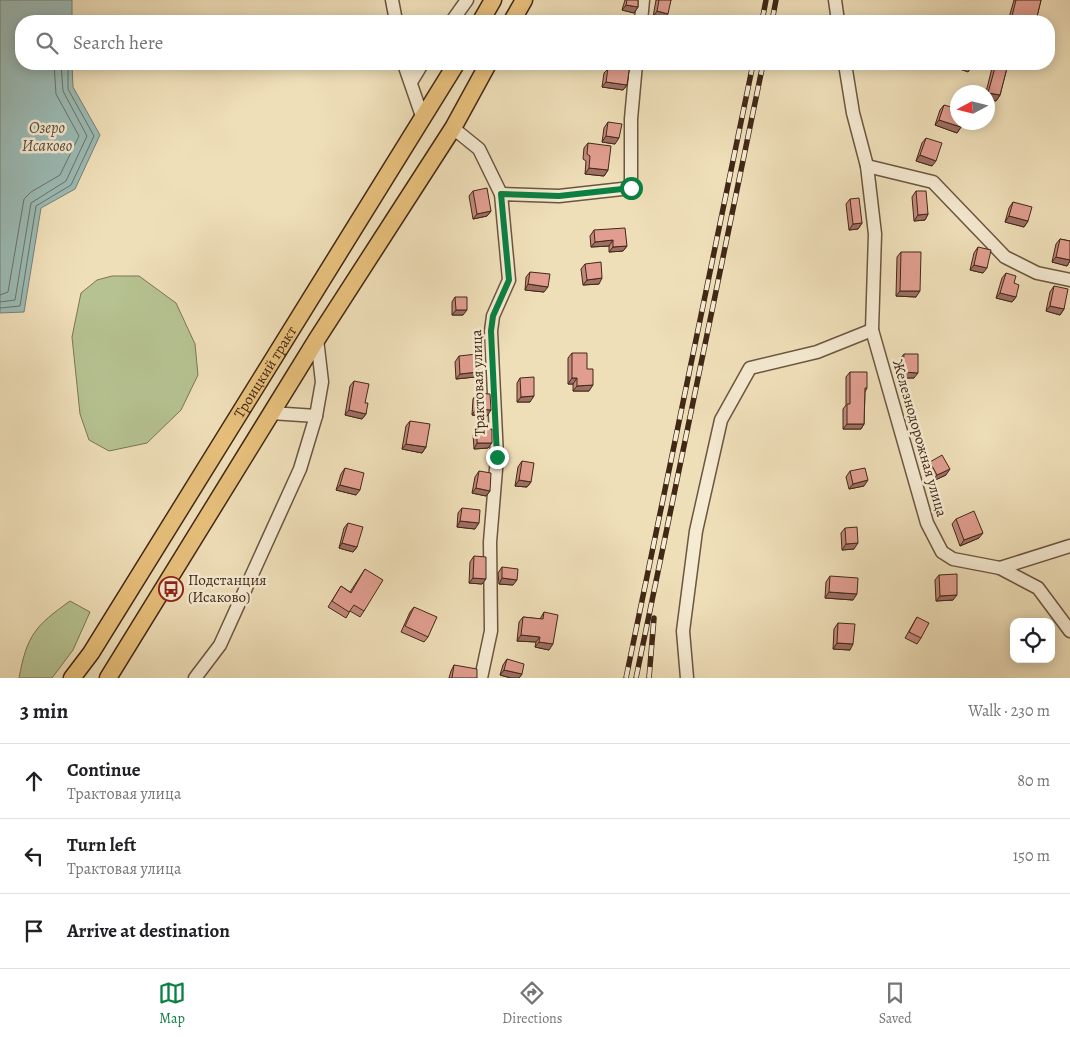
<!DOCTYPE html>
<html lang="en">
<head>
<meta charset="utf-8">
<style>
  :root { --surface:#fff; --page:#f6f6f6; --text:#202124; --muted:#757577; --line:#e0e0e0; --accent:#0b8043 }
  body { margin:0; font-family:Alegreya,serif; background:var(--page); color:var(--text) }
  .controls { position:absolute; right:15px; bottom:15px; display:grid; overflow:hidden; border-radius:10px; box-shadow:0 2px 12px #0003 }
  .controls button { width:45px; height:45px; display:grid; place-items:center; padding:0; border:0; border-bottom:1px solid var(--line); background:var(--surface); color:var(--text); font:25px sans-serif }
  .compass { position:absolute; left:950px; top:85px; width:45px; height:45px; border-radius:50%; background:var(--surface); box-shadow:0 2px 12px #0003; rotate:263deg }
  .stop { position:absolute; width:15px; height:15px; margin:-11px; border:4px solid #0b8043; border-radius:50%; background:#fff }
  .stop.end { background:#0b8043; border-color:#fff; box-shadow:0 1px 5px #0008 }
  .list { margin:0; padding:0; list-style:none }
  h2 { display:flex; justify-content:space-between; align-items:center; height:65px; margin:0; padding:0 20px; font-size:21px }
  h2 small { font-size:16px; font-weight:400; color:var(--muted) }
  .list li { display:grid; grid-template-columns:32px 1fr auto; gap:15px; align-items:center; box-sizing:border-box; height:75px; padding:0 20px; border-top:1px solid var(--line) }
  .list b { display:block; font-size:19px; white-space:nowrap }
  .list p { margin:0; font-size:16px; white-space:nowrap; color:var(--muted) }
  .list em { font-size:16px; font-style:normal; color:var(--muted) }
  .icon { flex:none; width:28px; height:28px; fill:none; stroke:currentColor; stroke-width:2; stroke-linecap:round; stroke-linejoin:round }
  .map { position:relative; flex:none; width:1070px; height:678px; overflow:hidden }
  .search { position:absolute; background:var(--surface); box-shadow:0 2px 12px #0003; left:15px; right:15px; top:15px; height:55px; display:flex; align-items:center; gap:12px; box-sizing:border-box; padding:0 18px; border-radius:20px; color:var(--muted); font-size:19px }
  .sheet { height:290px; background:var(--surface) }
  nav { display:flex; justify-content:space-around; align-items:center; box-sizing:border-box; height:70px; border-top:1px solid var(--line); background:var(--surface); font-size:14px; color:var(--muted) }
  nav a { display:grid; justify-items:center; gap:2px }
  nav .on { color:var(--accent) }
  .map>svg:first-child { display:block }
</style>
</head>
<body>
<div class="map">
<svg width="1070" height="678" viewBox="0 0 1070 678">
  <rect width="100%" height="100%" fill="#efdfb9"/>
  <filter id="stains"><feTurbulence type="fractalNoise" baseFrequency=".004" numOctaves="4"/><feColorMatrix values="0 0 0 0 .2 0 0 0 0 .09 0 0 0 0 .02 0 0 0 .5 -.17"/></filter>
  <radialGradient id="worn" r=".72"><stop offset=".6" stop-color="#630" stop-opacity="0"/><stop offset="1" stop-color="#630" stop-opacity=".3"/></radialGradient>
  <g fill="#b6c291" stroke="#7c7554">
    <path d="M112,276H139L176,303L195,344L198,375L181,410L147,443L109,451L89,440L80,414L72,337L81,293L97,280Z"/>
    <path d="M70,601L90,612L73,650L52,678H19C27,635 35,626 70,601Z"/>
  </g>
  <path fill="#9bbbb6" stroke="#778076" d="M0,0H72V21H21V64H72L73,87L100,135L75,189L41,208L24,312L0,313Z"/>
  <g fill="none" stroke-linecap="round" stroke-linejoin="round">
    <g stroke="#6e7266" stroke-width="1">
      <path d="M0,295L8,292L24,199L31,192L60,175L79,136L56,94L54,64"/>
      <path d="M0,302L15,300L31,203L66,181L87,136L63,91L61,64"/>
      <path d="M0,308L20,306L36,206L71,185L94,136L68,89V64"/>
    </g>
    <defs>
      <g id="minor">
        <path d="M392,0L396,21"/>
        <path d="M835,0L838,21"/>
        <path d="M452,21L467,0"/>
        <path d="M641,21L643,0"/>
        <path d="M404,64L423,119"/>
        <path d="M845,64L853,113L867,166L875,234L872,330L927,523L942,552L953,559L1000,568L1070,546"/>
        <path d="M411,82L422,64"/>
        <path d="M453,128L479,149L501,194"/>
        <path d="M867,166L933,182L1005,257L1037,273L1070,280"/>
        <path d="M271,413L316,416"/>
        <path d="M1000,568L1038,588L1070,631"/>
        <path d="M195,678L220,645L300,469L316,416L322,382L317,339"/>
        <path d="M481,678L491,631L490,542L497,457L491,331L493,316L509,280L501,194L559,196L631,188V119L636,64"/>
        <path d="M687,678L683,631L696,531L721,420L750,368L817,352L872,330"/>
      </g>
      <g id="major">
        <path d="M481,21L493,0"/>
        <path d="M512,21L524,0"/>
        <path id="s1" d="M72,678L91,653L456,64"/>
        <path d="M108,678L317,339L453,128L488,64"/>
      </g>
    </defs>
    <use href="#minor" stroke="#6c563f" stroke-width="15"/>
    <use href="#major" stroke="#412816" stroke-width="19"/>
    <use href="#minor" stroke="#f5ead2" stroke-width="12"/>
    <use href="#major" stroke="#e8c07c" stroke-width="16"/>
    <defs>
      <g id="rail">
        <path d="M762,21L766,0"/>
        <path d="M772,21L776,0"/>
        <path d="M626,678L753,64"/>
        <path d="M636,678L763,64"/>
        <path d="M649,678L654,618"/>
      </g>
    </defs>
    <use href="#rail" stroke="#412816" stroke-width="5.5"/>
    <use href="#rail" stroke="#f5ead2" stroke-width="4" stroke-dasharray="11" stroke-linecap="butt"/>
  </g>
  <g fill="#c2887c" stroke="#412816">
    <path d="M625,0H638V7L634,13L622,10Z"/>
    <path d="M656,0H671L664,19L653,17Z"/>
    <path d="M1014,0H1041L1036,21H1008Z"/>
    <path d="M610,64H630L627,85L623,90L602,87L604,73L609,68Z"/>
    <path d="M993,64H1008L1000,95L996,101L988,99V92H986Z"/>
    <path d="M944,105L961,127L957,133L935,125L940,110Z"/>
    <path d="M608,122L615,144L602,142L604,128Z"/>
    <path d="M926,138L932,166L916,161L922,143Z"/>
    <path d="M588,143L608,170L604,176L585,174L586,161L583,159L584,148Z"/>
    <path d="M473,191L491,211L487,216L473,219L469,196Z"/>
    <path d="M916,191L928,214L925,220L914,221L912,197Z"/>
    <path d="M850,199L862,223L858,229L849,230L846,204Z"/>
    <path d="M1013,202L1028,221L1024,227L1005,222L1009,208Z"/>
    <path d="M594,230L627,246L623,251L609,252V246L591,247L590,236Z"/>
    <path d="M1060,239L1070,241V261L1067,266L1052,262L1056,244Z"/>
    <path d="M978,247L983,273L970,270L974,253Z"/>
    <path d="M901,252L916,297L896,296L897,257Z"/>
    <path d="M585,264L599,284L583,285L581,269Z"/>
    <path d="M530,272L544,292L525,290L526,277Z"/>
    <path d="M1006,273L1014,283L1016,297L1012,302L996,298L1002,278Z"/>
    <path d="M1054,286L1064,309L1060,315L1046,311L1050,292Z"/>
    <path d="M455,297L463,315H452V302Z"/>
    <path d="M572,353L587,369L589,391H573V384H568V358Z"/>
    <path d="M904,354L914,378H899L900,359Z"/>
    <path d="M459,356L478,372L475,377L456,379L455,362Z"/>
    <path d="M850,372L867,388L865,392L864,424L861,429H843V409L846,405V377Z"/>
    <path d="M520,378L530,402H517V383Z"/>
    <path d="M354,381L365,403L366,414L362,419L345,415L350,386Z"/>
    <path d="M477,393L487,416L472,415L473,399Z"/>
    <path d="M410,421L426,447L422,453L402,449L406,426Z"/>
    <path d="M477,430L488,448L474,449L473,435Z"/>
    <path d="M522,461L531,482L527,487L515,486L518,467Z"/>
    <path d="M930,462L946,475L933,481L926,467Z"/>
    <path d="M345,468L356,495L336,490L341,474Z"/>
    <path d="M479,471L490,491L486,496L472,493L475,477Z"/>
    <path d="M850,471L864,486L849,489L846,477Z"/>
    <path d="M462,508L475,529L457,527L458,513Z"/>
    <path d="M956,519L979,538L960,546L952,524Z"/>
    <path d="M348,523L357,547L353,552L339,548L344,528Z"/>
    <path d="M845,528L854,549L842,550L841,533Z"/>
    <path d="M474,556L482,584L469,583L470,562Z"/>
    <path d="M502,567L513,585L499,584L498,573Z"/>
    <path d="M365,569L364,611L360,617L350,611L346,618L328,607L341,586L350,592Z"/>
    <path d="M939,575L953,600L936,601L935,580Z"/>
    <path d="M830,576L853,600L825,598L826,582Z"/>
    <path d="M414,607L428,637L424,642L401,632L410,612Z"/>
    <path d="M544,612L549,650L535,647L536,642L517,641L519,622L523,617L540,619Z"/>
    <path d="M917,617L921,638L917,644L905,638Z"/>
    <path d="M838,623L850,650L833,649L834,629Z"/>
    <path d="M507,659L522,674L519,678H511L500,675L503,665Z"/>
    <path d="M454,665L477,678H449L451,671Z"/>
  </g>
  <g fill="#9e6f65" stroke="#412816">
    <path d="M626,5L638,7L634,13L622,10Z"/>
    <path d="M657,11L668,14L664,19L653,17Z"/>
    <path d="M1012,16L1032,21H1008Z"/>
    <path d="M952,64H964L972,67L968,72L951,66Z"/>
    <path d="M606,82L627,85L623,90L602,87Z"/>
    <path d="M988,93L1000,95L996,101L988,99Z"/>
    <path d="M939,120L961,127L957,133L935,125Z"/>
    <path d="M606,136L619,138L615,144L602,142Z"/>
    <path d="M920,155L936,161L932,166L916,161Z"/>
    <path d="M589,168L608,170L604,176L585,174Z"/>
    <path d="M491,211L487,216L473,219L477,214Z"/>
    <path d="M928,214L925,220L914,221L918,215Z"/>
    <path d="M1009,216L1028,221L1024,227L1005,222Z"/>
    <path d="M862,223L858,229L849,230L853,224Z"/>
    <path d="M613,240L609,246L591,247L595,242Z"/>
    <path d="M627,246L623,251L609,252L613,247Z"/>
    <path d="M1056,257L1070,260V261L1067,266L1052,262Z"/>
    <path d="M974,265L987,268L983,273L970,270Z"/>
    <path d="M602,278L599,284L583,285L587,280Z"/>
    <path d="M528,284L548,287L544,292L525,290Z"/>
    <path d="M900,291H920L916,297L896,296Z"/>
    <path d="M1000,293L1016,297L1012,302L996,298Z"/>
    <path d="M1050,306L1064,309L1060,315L1046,311Z"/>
    <path d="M456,310H467L463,315H452Z"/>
    <path d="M478,372L475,377L456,379L460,374Z"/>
    <path d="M903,372L918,373L914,378H899Z"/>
    <path d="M572,378H577L573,384H568Z"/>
    <path d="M593,385L589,391H573L577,386Z"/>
    <path d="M534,396L530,402H517L521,397Z"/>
    <path d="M476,409L491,410L487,416L472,415Z"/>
    <path d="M349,410L366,414L362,419L345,415Z"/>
    <path d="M847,424H864L861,429H843Z"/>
    <path d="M477,443H492L488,448L474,449Z"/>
    <path d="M406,444L426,447L422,453L402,449Z"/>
    <path d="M950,469L946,475L933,481L937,475Z"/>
    <path d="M519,480L531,482L527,487L515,486Z"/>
    <path d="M868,480L864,486L849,489L853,484Z"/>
    <path d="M340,485L360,490L356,495L336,490Z"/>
    <path d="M476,488L490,491L486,496L472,493Z"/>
    <path d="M460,521L479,523L475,529L457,527Z"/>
    <path d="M983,533L979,538L960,546L964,540Z"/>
    <path d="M342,543L357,547L353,552L339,548Z"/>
    <path d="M858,543L854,549L842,550L846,544Z"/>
    <path d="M473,578L486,579L482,584L469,583Z"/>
    <path d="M502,578L517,580L513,585L499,584Z"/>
    <path d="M829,592L857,594L853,600L825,598Z"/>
    <path d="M957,595L953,600L936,601L940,596Z"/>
    <path d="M521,635L540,637L536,642L517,641Z"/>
    <path d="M539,642L553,644L549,650L535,647Z"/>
    <path d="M837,643L853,644L850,650L833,649Z"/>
    <path d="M504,670L522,674L519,678H511L500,675Z"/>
  </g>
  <g fill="#e19e90" stroke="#412816">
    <path d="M627,0H638V7L626,5Z"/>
    <path d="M659,0H671L668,14L657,11Z"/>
    <path d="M1016,0H1041L1036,21H1032L1012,16Z"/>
    <path d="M613,64H630L627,85L606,82L608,68H612Z"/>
    <path d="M964,64H973L972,67Z"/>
    <path d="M996,64H1008L1000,95L988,93Z"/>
    <path d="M944,105L958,109V122H963L961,127L939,120Z"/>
    <path d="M608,122L622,124L619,138L606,136Z"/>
    <path d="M926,138L942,143L936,161L920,155Z"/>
    <path d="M588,143L611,146L608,170L589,168L590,156L587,154Z"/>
    <path d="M487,188L491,211L477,214L473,191Z"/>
    <path d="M916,191H926L928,214L918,215Z"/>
    <path d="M859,198L862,223L853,224L850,199Z"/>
    <path d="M1013,202L1032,207L1028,221L1009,216Z"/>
    <path d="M625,228L627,246L613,247V240L595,242L594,230Z"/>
    <path d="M1060,239L1070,241V260L1056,257Z"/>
    <path d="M978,247L991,250L987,268L974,265Z"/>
    <path d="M901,252H921L920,291H900Z"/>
    <path d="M601,262L602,278L587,280L585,264Z"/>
    <path d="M530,272L550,274L548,287L528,284Z"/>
    <path d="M1006,273L1016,276L1014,283L1019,285L1016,297L1000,293Z"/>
    <path d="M1054,286L1068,289L1064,309L1050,306Z"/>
    <path d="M455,297H467V310H456Z"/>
    <path d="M572,353H587V369H593V385L577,386V378H572Z"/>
    <path d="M477,354L478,372L460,374L459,356Z"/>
    <path d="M904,354H918V373L903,372Z"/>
    <path d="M850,372H867V388H865L864,424H847V404H850Z"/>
    <path d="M534,377V396L521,397L520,378Z"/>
    <path d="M354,381L369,384L365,403H368L366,414L349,410Z"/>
    <path d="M477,393L490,394L491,410L476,409Z"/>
    <path d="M410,421L430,424L426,447L406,444Z"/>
    <path d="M492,429V443H477V430Z"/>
    <path d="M942,455L950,469L937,475L930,462Z"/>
    <path d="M522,461L534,463L531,482L519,480Z"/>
    <path d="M345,468L364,473L360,490L340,485Z"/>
    <path d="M865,468L868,480L853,484L850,471Z"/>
    <path d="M479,471L491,473L490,491L476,488Z"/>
    <path d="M462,508L480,510L479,523L460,521Z"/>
    <path d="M974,511L983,533L964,540L956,519Z"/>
    <path d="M348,523L363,527L357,547L342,543Z"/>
    <path d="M857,527L858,543L846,544L845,528Z"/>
    <path d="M474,556L486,557V579L473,578Z"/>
    <path d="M502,567L518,569L517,580L502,578Z"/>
    <path d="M365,569L383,580L364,611L354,605L349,612L332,601L341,586L351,593Z"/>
    <path d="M957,574V595L940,596L939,575Z"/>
    <path d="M830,576L858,578L857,594L829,592Z"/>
    <path d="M414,607L437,617L428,637L405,626Z"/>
    <path d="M544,612L558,615L553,644L539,642L540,637L521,635L523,617L543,619Z"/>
    <path d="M917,617L929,623L921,638L909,632Z"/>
    <path d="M838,623L855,624L853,644L837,643Z"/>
    <path d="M507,659L524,664L522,674L504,670Z"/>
    <path d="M454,665L477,669V678H452Z"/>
  </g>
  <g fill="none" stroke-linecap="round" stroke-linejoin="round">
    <path stroke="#0b8043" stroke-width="6" d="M497,457L491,331L493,316L509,280L501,194L559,196L631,188"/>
  </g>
  <defs>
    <symbol id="bus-ring" viewBox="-11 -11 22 22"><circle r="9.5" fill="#f5ead2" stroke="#8f2418" stroke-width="1.5"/><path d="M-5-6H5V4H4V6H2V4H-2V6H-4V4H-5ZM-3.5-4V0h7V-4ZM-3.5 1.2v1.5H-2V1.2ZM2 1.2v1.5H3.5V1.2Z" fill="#8f2418"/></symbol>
  </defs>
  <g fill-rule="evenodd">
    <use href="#bus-ring" x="157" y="575" width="28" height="28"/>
  </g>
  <g text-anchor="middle" stroke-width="5" stroke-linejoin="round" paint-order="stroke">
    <g font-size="15" fill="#412816" stroke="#f5ead2">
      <text dy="5" stroke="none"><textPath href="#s1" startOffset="362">Троицкий тракт</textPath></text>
      <text transform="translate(478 383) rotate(-92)" y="5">Трактовая улица</text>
      <text transform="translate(920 438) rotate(74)" y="5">Железнодорожная улица</text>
    </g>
    <g font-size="15" fill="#412816" stroke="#f5ead2" text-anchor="start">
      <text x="188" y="585">Подстанция<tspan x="188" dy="17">(Исаково)</tspan></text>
    </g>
    <g font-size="16" font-style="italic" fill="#584d3e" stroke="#f5ead2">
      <text x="47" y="133">Озеро<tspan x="47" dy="18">Исаково</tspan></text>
    </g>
  </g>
  <rect width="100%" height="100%" filter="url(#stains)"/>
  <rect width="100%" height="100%" fill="url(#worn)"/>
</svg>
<div class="controls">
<button><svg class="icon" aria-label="locate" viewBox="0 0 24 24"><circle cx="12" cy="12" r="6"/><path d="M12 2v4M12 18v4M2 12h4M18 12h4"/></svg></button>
</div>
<svg class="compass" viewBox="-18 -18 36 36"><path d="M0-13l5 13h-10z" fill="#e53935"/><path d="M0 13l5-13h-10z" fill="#757577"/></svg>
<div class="stop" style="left:631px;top:188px"></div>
<div class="stop end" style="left:497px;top:457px"></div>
<div class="search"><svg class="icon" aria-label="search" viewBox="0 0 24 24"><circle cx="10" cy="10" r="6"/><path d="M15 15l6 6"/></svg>Search here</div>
</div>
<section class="sheet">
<h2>3 min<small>Walk · 230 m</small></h2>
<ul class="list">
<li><svg class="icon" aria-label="ahead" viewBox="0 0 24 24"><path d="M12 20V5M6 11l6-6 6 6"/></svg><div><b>Continue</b><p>Трактовая улица</p></div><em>80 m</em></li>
<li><svg class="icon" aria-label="left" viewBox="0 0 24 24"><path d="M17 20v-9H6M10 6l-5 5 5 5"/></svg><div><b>Turn left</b><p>Трактовая улица</p></div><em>150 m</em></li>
<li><svg class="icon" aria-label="arrive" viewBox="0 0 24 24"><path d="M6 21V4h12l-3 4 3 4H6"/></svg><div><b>Arrive at destination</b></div></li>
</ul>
</section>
<nav>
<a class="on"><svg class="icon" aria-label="map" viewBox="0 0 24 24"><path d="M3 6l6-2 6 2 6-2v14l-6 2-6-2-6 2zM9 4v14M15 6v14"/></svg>Map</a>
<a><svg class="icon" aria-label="directions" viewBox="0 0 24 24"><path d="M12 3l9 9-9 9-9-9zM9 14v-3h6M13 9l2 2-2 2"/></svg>Directions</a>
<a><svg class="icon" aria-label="saved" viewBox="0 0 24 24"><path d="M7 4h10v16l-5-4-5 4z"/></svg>Saved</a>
</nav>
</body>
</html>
